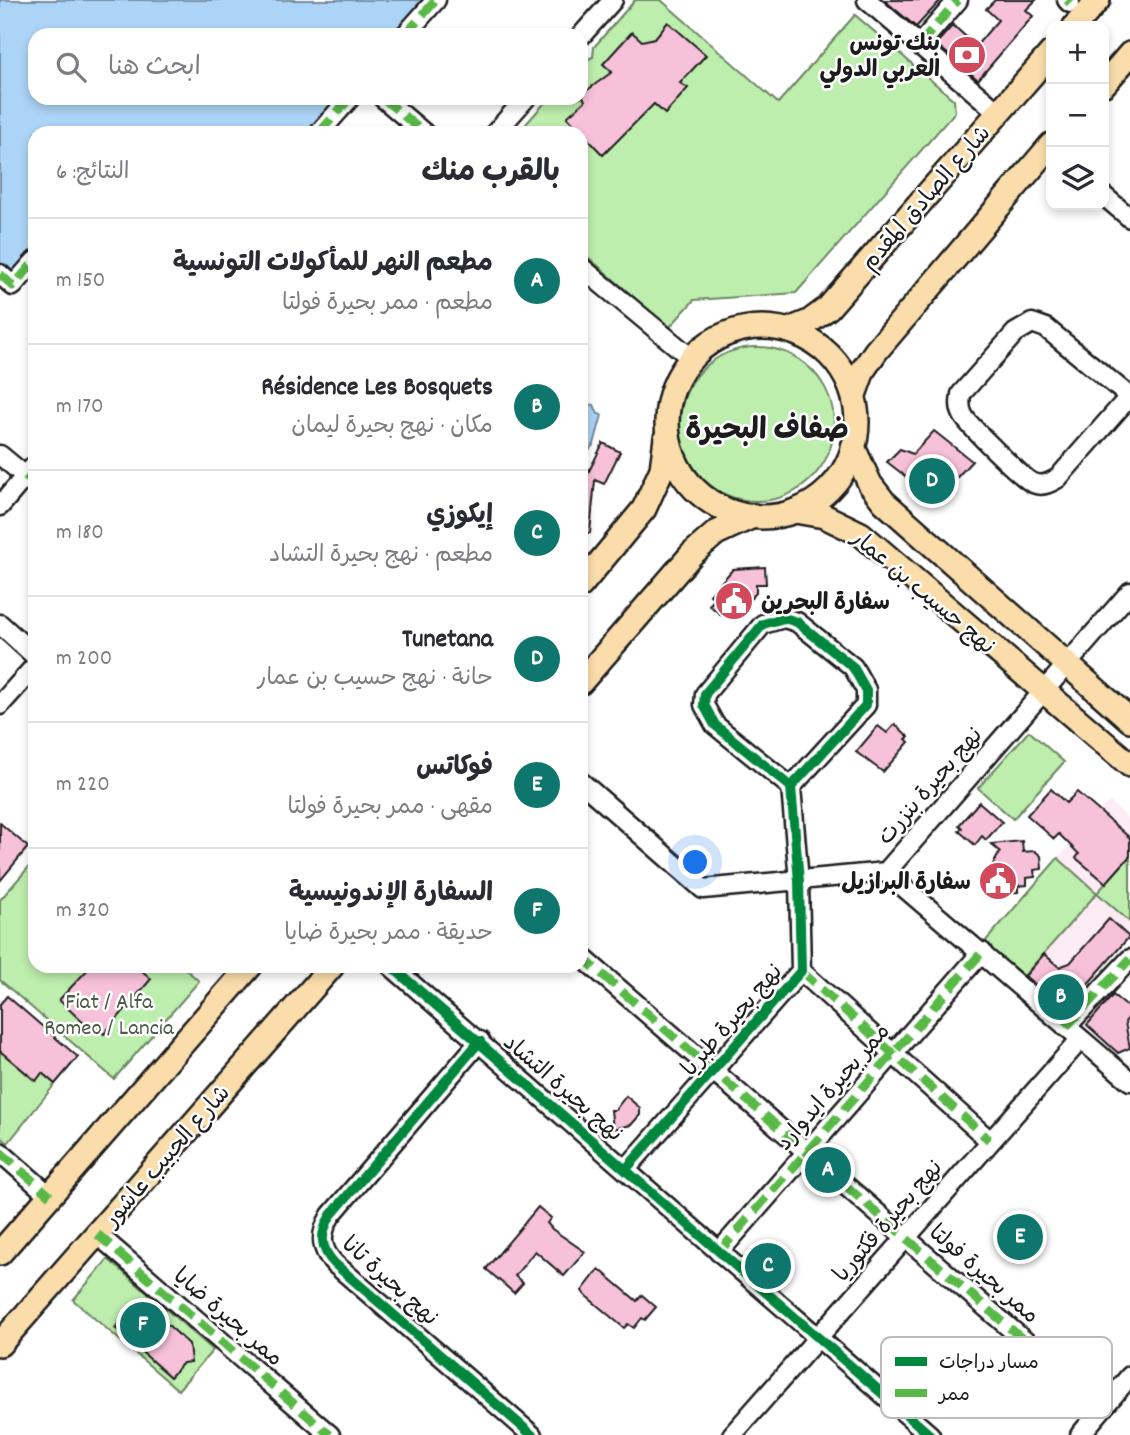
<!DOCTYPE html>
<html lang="ar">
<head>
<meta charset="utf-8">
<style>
  :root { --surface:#fff; --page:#f2f2f3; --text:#2b2b33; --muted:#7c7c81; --line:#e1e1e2; --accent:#0f766e }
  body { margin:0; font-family:Dekko,"Playpen Sans Arabic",sans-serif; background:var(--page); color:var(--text); direction:rtl }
  .controls { position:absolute; right:21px; top:21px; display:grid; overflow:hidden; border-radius:14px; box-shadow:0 4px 10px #0003 }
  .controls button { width:63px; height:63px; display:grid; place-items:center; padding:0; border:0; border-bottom:2px solid var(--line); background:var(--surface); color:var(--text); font:35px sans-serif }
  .you { position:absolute; left:696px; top:863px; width:24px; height:24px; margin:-18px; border:5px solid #fff; border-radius:50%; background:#1a73e8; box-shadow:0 0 0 10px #1a73e833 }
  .badge { display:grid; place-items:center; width:46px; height:46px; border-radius:50%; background:var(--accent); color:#fff; font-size:23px; font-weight:700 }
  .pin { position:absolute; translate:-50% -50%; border:4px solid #fff; box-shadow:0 2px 7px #0006 }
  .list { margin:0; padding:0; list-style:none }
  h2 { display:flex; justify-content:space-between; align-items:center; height:91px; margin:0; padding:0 28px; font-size:30px }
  h2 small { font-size:23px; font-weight:400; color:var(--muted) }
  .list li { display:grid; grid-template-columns:46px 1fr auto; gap:21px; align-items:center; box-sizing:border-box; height:126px; padding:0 28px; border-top:2px solid var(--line) }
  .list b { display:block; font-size:26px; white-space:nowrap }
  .list p { margin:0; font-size:23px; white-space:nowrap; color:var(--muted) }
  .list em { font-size:23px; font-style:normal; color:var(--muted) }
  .icon { flex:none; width:38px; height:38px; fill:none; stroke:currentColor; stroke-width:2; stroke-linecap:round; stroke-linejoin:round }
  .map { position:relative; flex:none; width:1130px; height:1435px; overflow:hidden; direction:ltr }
  .search { position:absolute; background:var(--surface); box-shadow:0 4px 10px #0003; left:28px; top:28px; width:560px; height:77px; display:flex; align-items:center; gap:18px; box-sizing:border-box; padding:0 24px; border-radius:21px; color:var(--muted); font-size:26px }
  .panel { position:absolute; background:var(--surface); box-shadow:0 4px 10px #0003; left:28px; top:126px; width:560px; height:847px; border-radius:21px; direction:rtl }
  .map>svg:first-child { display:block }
</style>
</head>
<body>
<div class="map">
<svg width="1130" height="1435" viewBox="0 0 1130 1435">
  <rect width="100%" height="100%" fill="#fff"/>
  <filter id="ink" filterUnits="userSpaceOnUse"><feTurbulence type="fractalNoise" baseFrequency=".0143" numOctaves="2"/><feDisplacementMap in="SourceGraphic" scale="14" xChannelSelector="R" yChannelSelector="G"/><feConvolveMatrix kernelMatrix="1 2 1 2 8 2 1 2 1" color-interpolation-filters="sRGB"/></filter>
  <g filter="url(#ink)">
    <path fill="#fdecf4" d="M1109,801L1130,820V856L1098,893L1130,922V936L1063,1013L1023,977L1097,893L1058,858Z"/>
    <g fill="#bdeead" stroke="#6c8564" stroke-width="2">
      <path d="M635,0H661L778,103L855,15L954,100L955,112L796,293L694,300L669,328L581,251V133H518L549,98H581V62L593,57L594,47Z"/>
      <circle cx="757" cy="424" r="77"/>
      <path d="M1029,731L1064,762L1013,819L978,788Z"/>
      <path d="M1130,856V922L1097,893L1023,977L984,943L1058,858L1097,893Z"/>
      <path d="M35,860V966H182L199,981L114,1079L0,980V900Z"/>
      <path d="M0,1051L35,1081L42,1073L55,1084L8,1143L0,1136Z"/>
      <path d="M108,1259L213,1350L178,1390L73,1300Z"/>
    </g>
    <g fill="#acd4f6" stroke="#728a9f" stroke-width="2">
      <path d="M0,0H432L401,35H35V98H344L313,133H35V250L12,275L0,265Z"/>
      <path d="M586,404L594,405L598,414L602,415L594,444L585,455L581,451V407Z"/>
    </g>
    <g fill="#f8c1da" stroke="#1c1c1c" stroke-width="2">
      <path d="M884,0H941L916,27Z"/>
      <path d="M995,0H1036L1026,10L1033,16L978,80L936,44L953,25L976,46L998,20L986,9Z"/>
      <path d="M668,22L706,55L680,83L688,88L665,114L654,104L603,155L567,117L585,101L582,94L612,72L603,64L632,32L642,41L655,38Z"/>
      <path d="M934,431L972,461L936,500L887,462L900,449L913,454Z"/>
      <path d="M603,443L620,452L604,484L595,480L590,533H581V475H587Z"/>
      <path d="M765,567L766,584H756V593L743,606L739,602L729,613L725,610L721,615L709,605L715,599L710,595L733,569Z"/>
      <path d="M895,724L909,737L906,739L909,742L883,772L856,752L878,726L887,733Z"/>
      <path d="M1051,789L1066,803L1077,792L1130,838V856L1106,883L1076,858L1079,854L1059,834L1054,839L1027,815Z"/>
      <path d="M979,802L1002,822L986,840L982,836L975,845L959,831L962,828L959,825Z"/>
      <path d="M0,823L28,847L0,881Z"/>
      <path d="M1022,841L1023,852L1035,851L1041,856L1042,869L1034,870L1035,877L1027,878V885L1018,886V892L1001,893L1000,878L990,870L1000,852L991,844Z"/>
      <path d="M1109,919L1129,937L1065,1010L1025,976L1044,954L1059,967L1070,963Z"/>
      <path d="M91,966H137L151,979L104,1034L95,1026L91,1030L59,1000Z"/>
      <path d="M1113,995L1130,1009V1016L1125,1022L1130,1048L1118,1053L1087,1025Z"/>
      <path d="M7,996L78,1057L55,1084L42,1073L36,1081L0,1051V1004Z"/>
      <path d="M626,1096L640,1108V1115L631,1125L613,1129L611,1110H615Z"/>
      <path d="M538,1207L551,1218L547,1223L552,1229L585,1252L564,1276L535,1251L515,1276L523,1283L514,1293L486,1269Z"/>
      <path d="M599,1269L637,1301L642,1295L656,1307L645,1320L642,1318L634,1328L628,1324L624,1328L585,1295L582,1291Z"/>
      <path d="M134,1307L167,1324L189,1344L191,1362L183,1363L170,1377L115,1328Z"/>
    </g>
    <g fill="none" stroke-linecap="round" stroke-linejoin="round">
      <defs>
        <g id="minor">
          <path d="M867,0L999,113"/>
          <path d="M1067,0L1070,3"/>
          <path d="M405,35L436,0"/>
          <path d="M581,36L613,0"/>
          <path d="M919,45L958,0"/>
          <path d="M383,98L424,133"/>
          <path d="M319,133L350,98"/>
          <path d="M495,133L526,98"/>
          <path d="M1104,196L1130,218"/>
          <path d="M581,267L691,358"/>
          <path d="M0,274L13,286L35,261"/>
          <path d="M1129,397L1058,478C1050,483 1042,487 1033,483C1024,480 967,424 963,415C959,408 960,401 961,394L1015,333L1032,323L1046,328L1130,397"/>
          <path d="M0,455L35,484"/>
          <path d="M0,506L35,465"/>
          <path d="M0,624L35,656"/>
          <path d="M0,705L35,666"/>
          <path d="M581,782L703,889L886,872L1130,592"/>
          <path d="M886,872L1130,1081"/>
          <path d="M581,956L1102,1408"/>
          <path d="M391,966L930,1435"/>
          <path d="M801,971L989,1140"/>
          <path d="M1066,1027L1130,959"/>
          <path d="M480,1041L331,1215C320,1233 319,1248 335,1264L532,1435"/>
          <path d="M0,1152L50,1196"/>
          <path d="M626,1169L801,971L799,881L791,787L715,725L704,705L705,694L763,624L784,618L797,622L853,667L866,690V705L791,787"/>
          <path d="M97,1234L330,1435"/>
          <path d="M719,1252L982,952"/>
          <path d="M732,1435L1080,1040"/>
          <path d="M1080,1435L1130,1376"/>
        </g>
        <g id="major">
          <path d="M1075,26L1098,0"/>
          <path d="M1104,84L1130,54"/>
          <circle cx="762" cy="422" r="95"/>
          <path d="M789,330L809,322L828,308L1051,53"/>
          <path d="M854,395L863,370L876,351L1051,145"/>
          <path d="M853,447L870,484L884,502L1130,720"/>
          <path d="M795,511L824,516L861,534L1130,765"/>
          <path d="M581,585L644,509L662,469L666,438"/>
          <path d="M581,682L692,554L716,533L753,516"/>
          <path d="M0,1253L250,966"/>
          <path d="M0,1344L332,966"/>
        </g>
      </defs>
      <use href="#minor" stroke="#1c1c1c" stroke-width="23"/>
      <use href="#major" stroke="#1c1c1c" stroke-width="28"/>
      <use href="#minor" stroke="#fff" stroke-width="18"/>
      <use href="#major" stroke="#faddab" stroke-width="23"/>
      <g stroke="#58b947" stroke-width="9" stroke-dasharray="18 9" stroke-linecap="butt">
        <path d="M1067,0L1070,3"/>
        <path d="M405,35L436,0"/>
        <path d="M919,45L958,0"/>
        <path d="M383,98L424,133"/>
        <path d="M319,133L350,98"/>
        <path d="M0,274L13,286L35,261"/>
        <path d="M25,476L35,484"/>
        <path d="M581,956L1102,1408"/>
        <path d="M801,971L989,1140"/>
        <path d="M1066,1027L1130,959"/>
        <path d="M0,1152L50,1196"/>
        <path d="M97,1234L330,1435"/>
        <path d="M719,1252L982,952"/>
      </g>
      <defs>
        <g id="cycleway">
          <path d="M391,966L930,1435"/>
          <path d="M480,1041L331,1215C320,1233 319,1248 335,1264L532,1435"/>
          <path d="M626,1169L801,971L799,881L791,787L715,725L704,705L705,694L763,624L784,618L797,622L853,667L866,690V705L791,787"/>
        </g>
      </defs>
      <use href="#cycleway" stroke="#fff" stroke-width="15"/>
      <use href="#cycleway" stroke="#00873e" stroke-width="10"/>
    </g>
  </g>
  <defs>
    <symbol id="bank-disc" viewBox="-11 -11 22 22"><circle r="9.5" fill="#d1495b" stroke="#fff"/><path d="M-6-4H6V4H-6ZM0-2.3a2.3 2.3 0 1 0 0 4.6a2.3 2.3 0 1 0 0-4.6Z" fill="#fff"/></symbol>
    <symbol id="civic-disc" viewBox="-11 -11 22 22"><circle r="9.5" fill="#d1495b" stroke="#fff"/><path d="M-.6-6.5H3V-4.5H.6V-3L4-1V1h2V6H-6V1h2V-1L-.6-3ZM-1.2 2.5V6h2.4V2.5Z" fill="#fff"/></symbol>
  </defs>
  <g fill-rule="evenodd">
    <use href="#bank-disc" x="945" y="33" width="44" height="44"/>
    <use href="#civic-disc" x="712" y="579" width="44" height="44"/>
    <use href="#civic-disc" x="976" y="859" width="44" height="44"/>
  </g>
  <g text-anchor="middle" stroke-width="5" stroke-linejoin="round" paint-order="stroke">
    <g font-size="23" font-weight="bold" fill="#1c1c1c" stroke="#fff" text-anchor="end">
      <text x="940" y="50">بنك تونس<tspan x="940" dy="26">العربي الدولي</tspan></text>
      <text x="761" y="609" text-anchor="start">سفارة البحرين</text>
      <text x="971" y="889">سفارة البرازيل</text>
    </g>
    <g font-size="23" fill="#1c1c1c" stroke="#fff">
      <text transform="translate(925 197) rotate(-49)" y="8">شارع الصادق المقدم</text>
      <text transform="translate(924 591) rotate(40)" y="8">نهج حسيب بن عمار</text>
      <text transform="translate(929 785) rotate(-49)" y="8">نهج بحيرة بنزرت</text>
      <text transform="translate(731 1019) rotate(-49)" y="8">نهج بحيرة طبريا</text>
      <text transform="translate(832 1086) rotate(-49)" y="8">ممر بحيرة ايدوارد</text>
      <text transform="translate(564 1087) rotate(41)" y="8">نهج بحيرة التشاد</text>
      <text transform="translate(166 1155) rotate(-49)" y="8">شارع الحبيب عاشور</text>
      <text transform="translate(887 1220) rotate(-49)" y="8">نهج بحيرة فكتوريا</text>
      <text transform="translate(985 1273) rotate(41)" y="8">ممر بحيرة فولتا</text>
      <text transform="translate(391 1280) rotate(42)" y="8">نهج بحيرة تانا</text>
      <text transform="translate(229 1316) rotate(41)" y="8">ممر بحيرة ضايا</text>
    </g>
    <g font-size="23" fill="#4c5b48" stroke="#fff">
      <text x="109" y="1008">Fiat / Alfa<tspan x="109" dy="26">Romeo / Lancia</tspan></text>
    </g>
    <g font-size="30" font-weight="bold" fill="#1c1c1c" stroke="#fff">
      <text x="767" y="438">ضفاف البحيرة</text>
    </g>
  </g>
  <rect x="881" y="1337" width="231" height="81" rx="10" fill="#fff" stroke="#bbb" stroke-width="2"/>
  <rect x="895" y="1357" width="32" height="9" fill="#00873e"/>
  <rect x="895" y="1389" width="32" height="8" fill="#58b947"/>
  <g font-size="19" fill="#1c1c1c">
    <text x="939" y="1368">مسار دراجات</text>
    <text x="939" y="1400">ممر</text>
  </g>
</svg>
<div class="controls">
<button>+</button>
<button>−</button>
<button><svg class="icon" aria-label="layers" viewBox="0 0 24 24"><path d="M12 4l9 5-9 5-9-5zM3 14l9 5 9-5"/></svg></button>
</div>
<div class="you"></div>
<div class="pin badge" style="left:828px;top:1170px">A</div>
<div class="pin badge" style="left:1061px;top:997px">B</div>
<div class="pin badge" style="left:768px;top:1266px">C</div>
<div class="pin badge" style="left:932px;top:481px">D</div>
<div class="pin badge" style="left:1020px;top:1237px">E</div>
<div class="pin badge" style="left:143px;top:1325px">F</div>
<div class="search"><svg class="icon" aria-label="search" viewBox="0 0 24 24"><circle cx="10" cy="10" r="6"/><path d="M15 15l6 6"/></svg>ابحث هنا</div>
<section class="panel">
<h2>بالقرب منك<small>النتائج: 6</small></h2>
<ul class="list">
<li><span class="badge">A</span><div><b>مطعم النهر للمأكولات التونسية</b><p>مطعم · ممر بحيرة فولتا</p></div><em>150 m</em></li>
<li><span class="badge">B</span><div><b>Résidence Les Bosquets</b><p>مكان · نهج بحيرة ليمان</p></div><em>170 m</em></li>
<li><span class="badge">C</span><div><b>إيكوزي</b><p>مطعم · نهج بحيرة التشاد</p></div><em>180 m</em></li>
<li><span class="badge">D</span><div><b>Tunetana</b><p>حانة · نهج حسيب بن عمار</p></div><em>200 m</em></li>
<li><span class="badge">E</span><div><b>فوكاتس</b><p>مقهى · ممر بحيرة فولتا</p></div><em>220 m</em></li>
<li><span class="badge">F</span><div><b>السفارة الإندونيسية</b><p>حديقة · ممر بحيرة ضايا</p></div><em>320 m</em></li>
</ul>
</section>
</div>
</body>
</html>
